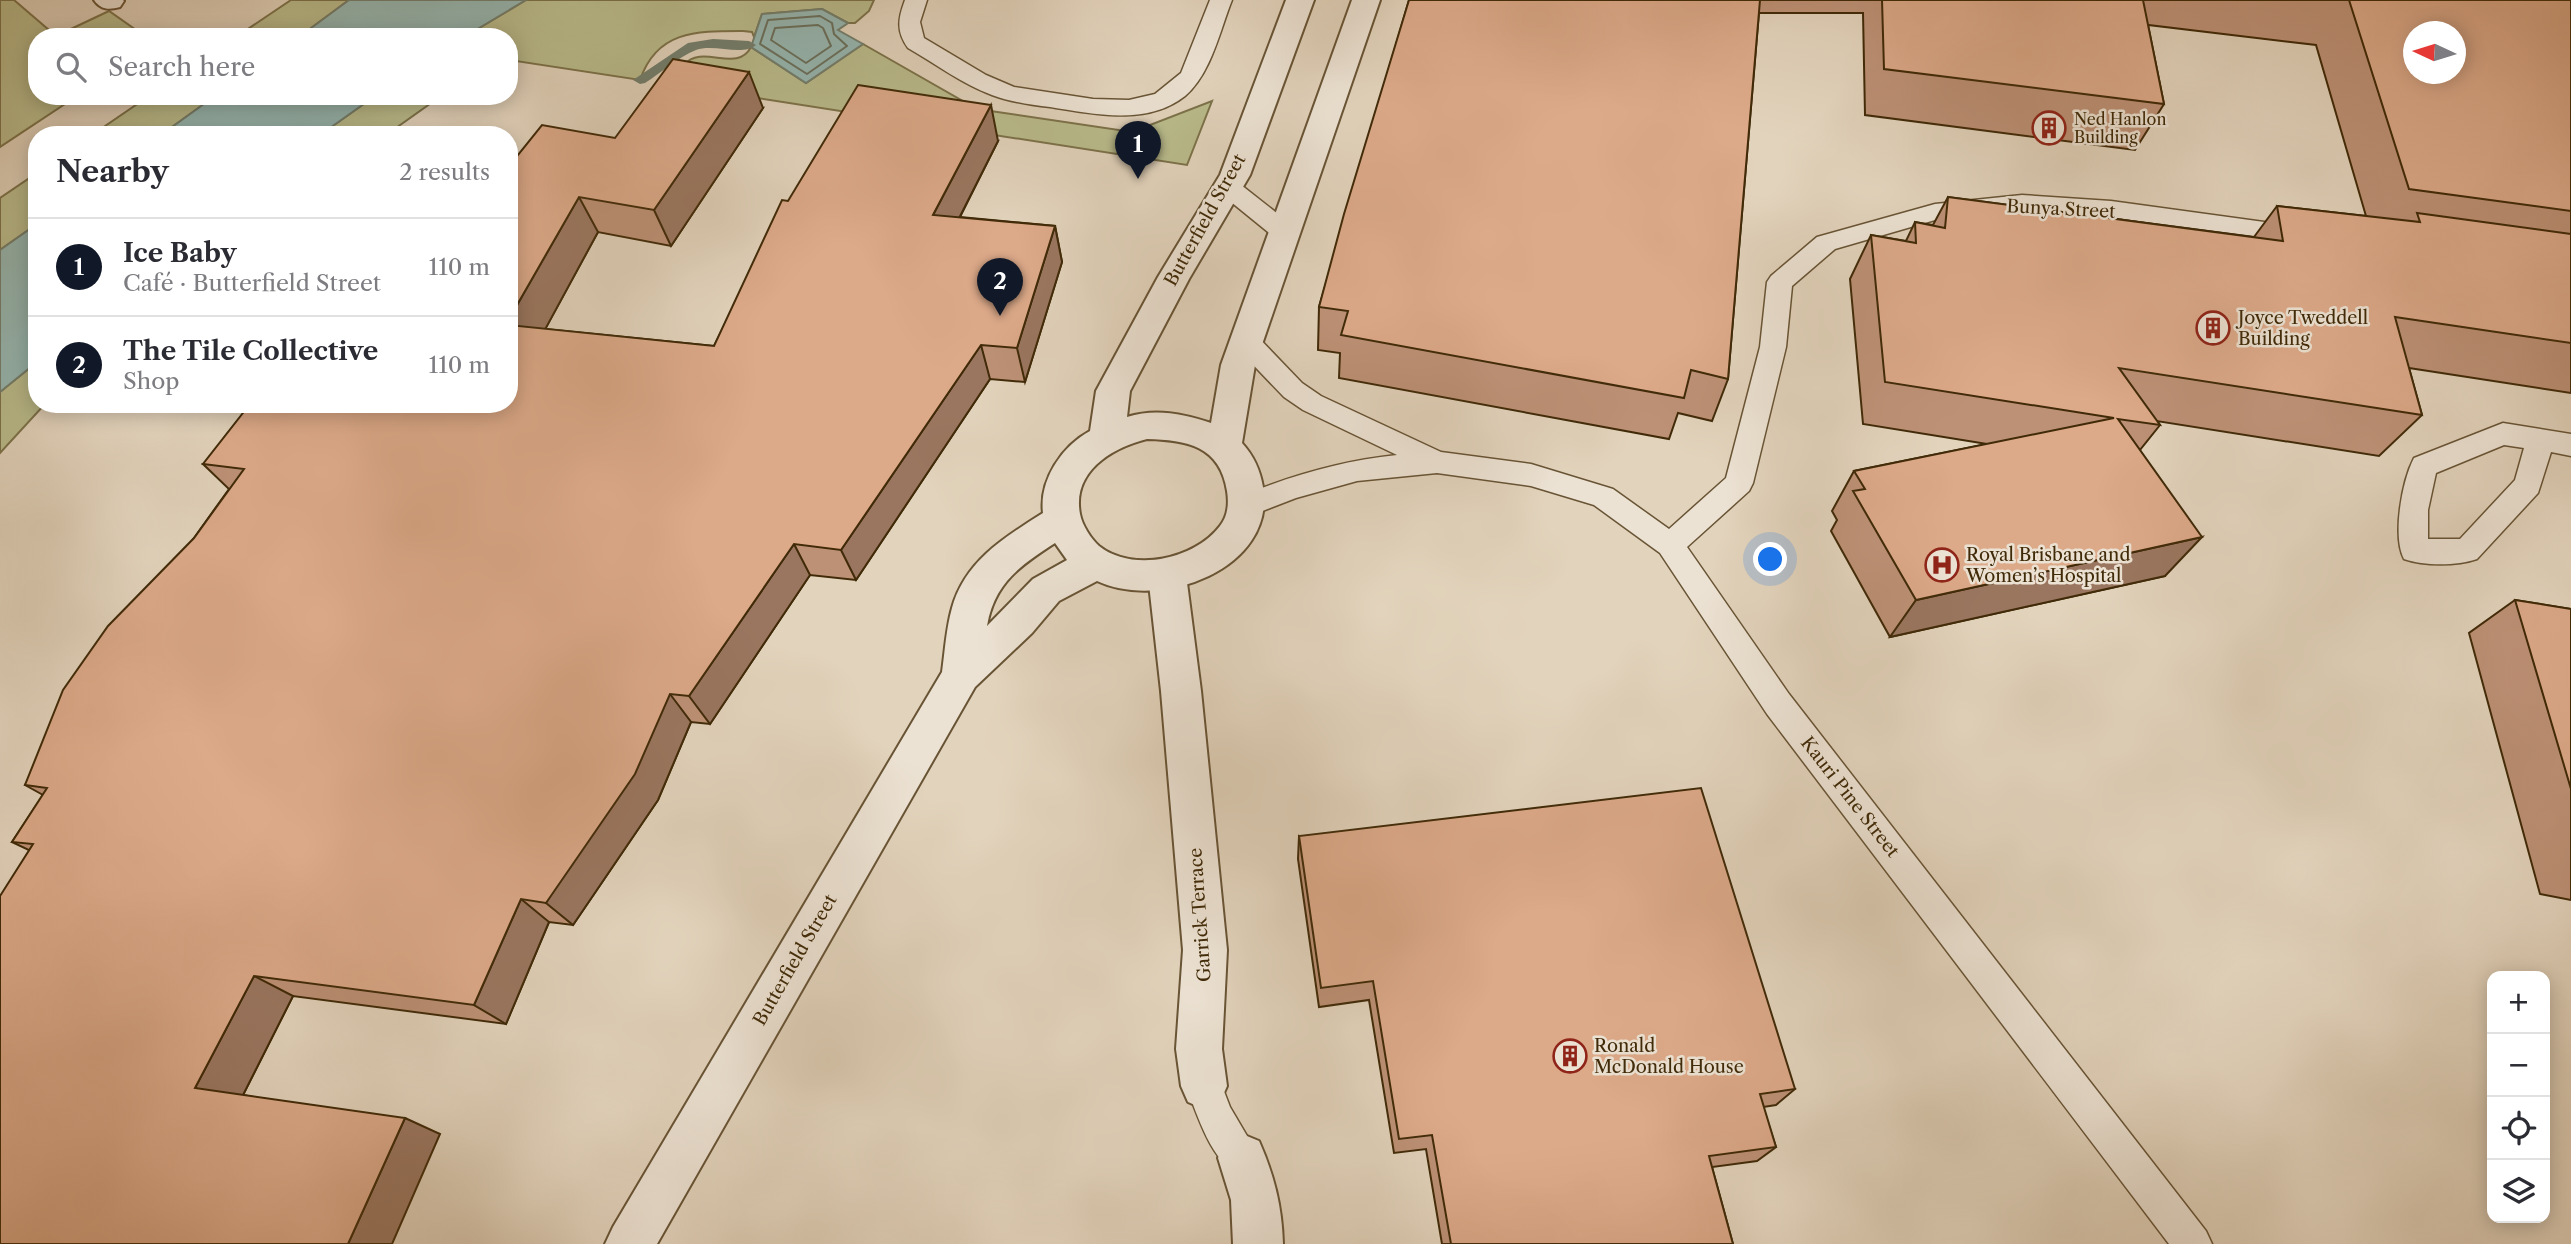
<!DOCTYPE html>
<html lang="en">
<head>
<meta charset="utf-8">
<style>
  :root { --surface:#fff; --page:#f7f7f7; --text:#2b2b33; --muted:#7c7c81; --line:#e1e1e2; --accent:#111827 }
  body { margin:0; font-family:"Libre Caslon Text",serif; background:var(--page); color:var(--text) }
  .controls { position:absolute; right:21px; bottom:21px; display:grid; overflow:hidden; border-radius:14px; box-shadow:0 4px 18px #0003 }
  .controls button { width:63px; height:63px; display:grid; place-items:center; padding:0; border:0; border-bottom:2px solid var(--line); background:var(--surface); color:var(--text); font:35px sans-serif }
  .compass { position:absolute; left:2403px; top:21px; width:63px; height:63px; border-radius:50%; background:var(--surface); box-shadow:0 4px 18px #0003; rotate:274deg }
  .you { position:absolute; left:1771px; top:560px; width:24px; height:24px; margin:-18px; border:5px solid #fff; border-radius:50%; background:#1a73e8; box-shadow:0 0 0 10px #1a73e833 }
  .badge { display:grid; place-items:center; width:46px; height:46px; border-radius:50%; background:var(--accent); color:#fff; font-size:23px; font-weight:700 }
  .pin { position:absolute; translate:-50% -58px; filter:drop-shadow(0 2px 4px #0008) }
  .pin::after { content:''; position:absolute; top:37px; width:24px; height:21px; background:inherit; clip-path:polygon(0 0,100% 0,50% 100%) }
  .list { margin:0; padding:0; list-style:none }
  h2 { display:flex; justify-content:space-between; align-items:center; height:91px; margin:0; padding:0 28px; font-size:30px }
  h2 small { font-size:23px; font-weight:400; color:var(--muted) }
  .list li { display:grid; grid-template-columns:46px 1fr auto; gap:21px; align-items:center; box-sizing:border-box; height:98px; padding:0 28px; border-top:2px solid var(--line) }
  .list b { display:block; font-size:26px; white-space:nowrap }
  .list p { margin:0; font-size:23px; white-space:nowrap; color:var(--muted) }
  .list em { font-size:23px; font-style:normal; color:var(--muted) }
  .icon { flex:none; width:38px; height:38px; fill:none; stroke:currentColor; stroke-width:2; stroke-linecap:round; stroke-linejoin:round }
  .map { position:relative; flex:none; width:2571px; height:1244px; overflow:hidden }
  .search { position:absolute; background:var(--surface); box-shadow:0 4px 18px #0003; left:28px; top:28px; width:490px; height:77px; display:flex; align-items:center; gap:18px; box-sizing:border-box; padding:0 24px; border-radius:28px; color:var(--muted); font-size:26px }
  .panel { position:absolute; background:var(--surface); box-shadow:0 4px 18px #0003; left:28px; top:126px; width:490px; height:287px; border-radius:28px }
  .map>svg:first-child { display:block }
</style>
</head>
<body>
<div class="map">
<svg width="2571" height="1244" viewBox="0 0 2571 1244">
  <rect width="100%" height="100%" fill="#e2d3bc"/>
  <filter id="stains"><feTurbulence type="fractalNoise" baseFrequency=".00286" numOctaves="4"/><feColorMatrix values="0 0 0 0 .2 0 0 0 0 .09 0 0 0 0 .02 0 0 0 .5 -.17"/></filter>
  <radialGradient id="worn" r=".72"><stop offset=".6" stop-color="#630" stop-opacity="0"/><stop offset="1" stop-color="#630" stop-opacity=".3"/></radialGradient>
  <g fill="#b9bb8c" stroke="#7c724a" stroke-width="2">
    <path d="M0,0H14L56,36L109,11L146,37H37V96H77L0,147Z"/>
    <path d="M291,0H349L299,37H236Z"/>
    <path d="M526,0H874L869,11L855,23H848L822,9L762,14L754,37L752,32L743,31C697,31 657,30 640,80L509,60V37H464Z"/>
    <path d="M863,44L977,109L1132,132L1212,101L1187,165L674,85C677,79 679,70 684,65C702,43 737,74 751,47L806,83Z"/>
    <path d="M149,96H215L161,135H92Z"/>
    <path d="M375,96H441L386,135H320Z"/>
    <path d="M37,173V224L0,250V198Z"/>
    <path d="M37,362V404H45L0,453V392Z"/>
  </g>
  <g fill="#95b7b2" stroke="#737f6e" stroke-width="2">
    <path d="M349,0H526L464,37H299Z"/>
    <path d="M822,9L848,23L838,30L863,44L806,83L751,47L762,14Z"/>
    <path d="M215,96H375L320,135H161Z"/>
    <path d="M37,224V362L0,392V250Z"/>
  </g>
  <g fill="none" stroke-linecap="round" stroke-linejoin="round">
    <g stroke="#6a705d" stroke-width="2">
      <path d="M820,16L832,23L834,34L847,46L807,74L760,44L768,20Z"/>
      <path d="M818,25L823,28L831,46L806,63L771,40L775,28Z"/>
    </g>
    <path fill="#737f6e" fill-rule="evenodd" d="M713,39L749,41L756,45C742,57 714,43 696,50C678,57 661,73 645,83L640,84L633,80L688,43Z"/>
    <defs>
      <g id="service">
        <path d="M905,0H927L920,22L924,38L986,75L1014,87L1093,99L1129,100L1155,94L1181,73L1210,0H1232C1220,30 1211,74 1185,96C1147,126 1094,114 1050,107C1031,105 1011,102 992,95C962,84 936,64 908,48C896,31 898,19 905,0Z"/>
        <path d="M1228,179L1236,181L1292,225L1295,231L1292,237L1283,240L1274,237L1220,193L1216,187L1220,181Z"/>
        <path d="M2022,195L2111,201L2300,227L2309,230L2312,236L2309,242L2300,245L2111,217L2022,211L1935,220L1835,249L1792,286L1786,347L1753,483L1749,491L1687,547L1789,694L2206,1231L2212,1244H2169L1767,714L1660,553L1594,505L1531,486L1437,473L1357,481L1296,498L1247,517L1237,514L1233,506L1237,498C1289,476 1340,461 1397,455L1303,410L1284,397L1237,348L1233,341L1237,334L1246,331L1255,334L1302,383L1321,396L1441,452L1531,464L1613,489L1669,529L1726,478L1760,347L1767,282L1771,276L1817,237L1935,204Z"/>
        <path d="M2503,423L2571,434V456L2551,452L2538,493L2477,559C2457,566 2424,566 2404,559C2392,536 2402,481 2414,458ZM2504,445L2524,448L2515,480L2460,539H2428V510L2436,473Z"/>
        <path d="M1204,1068L1217,1073L1230,1107L1260,1158L1255,1171L1242,1176C1211,1163 1198,1116 1186,1086L1191,1073Z"/>
      </g>
      <g id="minor">
        <path d="M94,0H123L124,1L120,7C109,10 101,10 94,0Z"/>
        <path d="M1167,559L1180,564L1186,575L1201,691L1227,950L1222,1049L1227,1086L1220,1102L1204,1109L1188,1102L1181,1086L1176,1049L1183,950L1161,691L1148,575L1154,564Z"/>
        <path d="M1242,1134L1259,1141C1274,1175 1282,1206 1283,1244H1233L1231,1200L1218,1158L1225,1141Z"/>
      </g>
      <path id="tertiary" d="M1286,0H1314L1250,175L1189,279L1130,391L1127,417C1156,408 1183,414 1211,423L1221,365L1352,0H1380L1255,365L1242,443C1254,456 1260,470 1263,487C1276,569 1161,611 1097,581L1059,601L1032,633L975,687L657,1244H605L613,1227L942,672C945,651 946,629 952,608C965,561 1005,537 1043,513C1039,480 1062,446 1090,431L1096,391L1158,277L1220,175ZM1147,439C1187,440 1220,446 1227,491C1229,503 1228,516 1220,526C1195,559 1133,573 1099,546C1091,539 1082,525 1080,514C1072,472 1111,448 1147,439ZM1055,543L1067,560L1033,579L987,626C994,583 1021,565 1055,543Z"/>
    </defs>
    <use href="#service" stroke="#685435" stroke-width="3"/>
    <use href="#minor" stroke="#685435" stroke-width="4"/>
    <use href="#tertiary" stroke="#685435" stroke-width="4"/>
    <use href="#service" fill="#ece2d3" fill-rule="evenodd"/>
    <use href="#minor" fill="#ece2d3" fill-rule="evenodd"/>
    <use href="#tertiary" fill="#ece2d3" fill-rule="evenodd"/>
  </g>
  <g fill="#bd9176" stroke="#402a08" stroke-width="2">
    <path d="M1409,0H2571V393L2409,368L2422,415L2379,456L2157,421L2160,425L2140,450L2165,576L1890,637L1831,531L1837,520L1832,511L1854,471L1987,444L1863,424L1850,279L1871,235L1906,241L1915,222L1933,225L1948,197L2254,237L2277,206L2366,216L2316,45L2148,25L2164,104L2135,150L1865,115L1863,13H1759L1728,379L1712,421L1678,413L1669,439L1339,378L1340,353L1318,350L1319,307Z"/>
    <path d="M763,108L671,246L598,232L545,329L714,346L788,201L998,141L960,217L1055,226L1062,262L1025,382L990,379L856,580L810,575L710,724L691,722L658,800L573,925L549,922L506,1024L293,996L243,1095L440,1134L0,1244L29,850L12,842L43,795L25,785L194,538L229,489L203,464L509,404V166L615,138Z"/>
    <path d="M2515,600L2571,609V900L2540,894L2469,633Z"/>
    <path d="M1299,836L1795,1089L1776,1105L1763,1107L1776,1147L1757,1161L1712,1167L1733,1244H1442L1426,1149L1394,1153L1369,1000L1319,1007L1298,859Z"/>
  </g>
  <g fill="#9a7660" stroke="#402a08" stroke-width="2">
    <path d="M749,72L763,108L671,246L654,210Z"/>
    <path d="M991,105L998,141L943,250L933,215Z"/>
    <path d="M579,197L598,232L529,359L509,329V319Z"/>
    <path d="M1055,226L1062,262L1025,382L1017,348Z"/>
    <path d="M981,345L990,379L856,580L841,550Z"/>
    <path d="M2202,537L2165,576L1890,637L1916,600Z"/>
    <path d="M794,544L810,575L710,724L689,696Z"/>
    <path d="M670,694L691,722L658,800L573,925L546,903Z"/>
    <path d="M521,899L549,922L506,1024L474,1005Z"/>
    <path d="M254,976L293,996L238,1105L195,1088Z"/>
    <path d="M405,1118L440,1134L392,1244H348Z"/>
  </g>
  <g fill="#dca989" stroke="#402a08" stroke-width="2" fill-rule="evenodd">
    <path d="M1409,0H1760L1728,379L1691,370L1684,398L1341,335L1348,311L1319,307L1344,214Z"/>
    <path d="M1882,0H2143L2164,104L1884,69Z"/>
    <path d="M2349,0H2571V211L2409,189ZM2413,32H2455V74H2413Z"/>
    <path d="M673,59L749,72L654,210L579,197L509,319V166L542,125L615,138Z"/>
    <path d="M858,85L991,105L933,215L1055,226L1017,348L981,345L841,550L794,544L689,696L670,694L635,774L546,903L521,899L474,1005L254,976L195,1088L405,1118L348,1244H0V896L33,844L12,842L47,788L25,785L63,690L108,626L194,538L244,469L203,464L250,404H509V325L714,346L782,200L788,201Z"/>
    <path d="M1948,197L2283,241L2277,206L2420,222L2417,213L2571,234V343L2395,317L2422,415L2119,368L2160,425L2118,419L2202,537L1916,600L1853,491L1865,489L1854,471L2114,418L1885,382L1871,235L1916,243L1915,222L1945,228Z"/>
    <path d="M2515,600L2571,609V789Z"/>
    <path d="M1701,788L1795,1089L1760,1094L1776,1147L1709,1156L1733,1244H1451L1432,1135L1399,1139L1373,981L1321,988L1299,836Z"/>
  </g>
  <defs>
    <symbol id="building-ring" viewBox="-11 -11 22 22"><circle r="9.5" fill="#ece2d3" stroke="#8f2418" stroke-width="1.5"/><path d="M-4-6H4V6H1V3H-1V6H-4ZM-2.5-4.3h1.7v1.8h-1.7ZM.8-4.3h1.7v1.8H.8ZM-2.5-1h1.7V.8h-1.7ZM.8-1h1.7V.8H.8Z" fill="#8f2418"/></symbol>
    <symbol id="hospital-ring" viewBox="-11 -11 22 22"><circle r="9.5" fill="#ece2d3" stroke="#8f2418" stroke-width="1.5"/><path d="M-5-5h3v3.5h4V-5h3V5h-3V1.5h-4V5h-3Z" fill="#8f2418"/></symbol>
  </defs>
  <g fill-rule="evenodd">
    <use href="#building-ring" x="2030" y="109" width="38" height="38"/>
    <use href="#building-ring" x="2194" y="309" width="38" height="38"/>
    <use href="#hospital-ring" x="1923" y="546" width="38" height="38"/>
    <use href="#building-ring" x="1551" y="1037" width="38" height="38"/>
  </g>
  <g text-anchor="middle" stroke-width="5" stroke-linejoin="round" paint-order="stroke">
    <g font-size="16" fill="#402a08" stroke="#ece2d3" text-anchor="start">
      <text x="2074" y="125">Ned Hanlon<tspan x="2074" dy="18">Building</tspan></text>
    </g>
    <g font-size="18" fill="#402a08" stroke="#ece2d3">
      <text transform="translate(2061 209) rotate(3)" y="6">Bunya Street</text>
      <text transform="translate(1205 220) rotate(-61)" y="6">Butterfield Street</text>
      <text transform="translate(1850 797) rotate(52)" y="6">Kauri Pine Street</text>
      <text transform="translate(1200 915) rotate(-94)" y="6">Garrick Terrace</text>
      <text transform="translate(795 960) rotate(-60)" y="6">Butterfield Street</text>
    </g>
    <g font-size="18" fill="#402a08" stroke="#ece2d3" text-anchor="start">
      <text x="2238" y="324">Joyce Tweddell<tspan x="2238" dy="21">Building</tspan></text>
      <text x="1966" y="561">Royal Brisbane and<tspan x="1966" dy="21">Women’s Hospital</tspan></text>
      <text x="1594" y="1052">Ronald<tspan x="1594" dy="21">McDonald House</tspan></text>
    </g>
  </g>
  <rect width="100%" height="100%" filter="url(#stains)"/>
  <rect width="100%" height="100%" fill="url(#worn)"/>
</svg>
<div class="controls">
<button>+</button>
<button>−</button>
<button><svg class="icon" aria-label="locate" viewBox="0 0 24 24"><circle cx="12" cy="12" r="6"/><path d="M12 2v4M12 18v4M2 12h4M18 12h4"/></svg></button>
<button><svg class="icon" aria-label="layers" viewBox="0 0 24 24"><path d="M12 4l9 5-9 5-9-5zM3 14l9 5 9-5"/></svg></button>
</div>
<svg class="compass" viewBox="-18 -18 36 36"><path d="M0-13l5 13h-10z" fill="#e53935"/><path d="M0 13l5-13h-10z" fill="#7c7c81"/></svg>
<div class="you"></div>
<div class="pin badge" style="left:1138px;top:179px">1</div>
<div class="pin badge" style="left:1000px;top:316px">2</div>
<div class="search"><svg class="icon" aria-label="search" viewBox="0 0 24 24"><circle cx="10" cy="10" r="6"/><path d="M15 15l6 6"/></svg>Search here</div>
<section class="panel">
<h2>Nearby<small>2 results</small></h2>
<ul class="list">
<li><span class="badge">1</span><div><b>Ice Baby</b><p>Café · Butterfield Street</p></div><em>110 m</em></li>
<li><span class="badge">2</span><div><b>The Tile Collective</b><p>Shop</p></div><em>110 m</em></li>
</ul>
</section>
</div>
</body>
</html>
